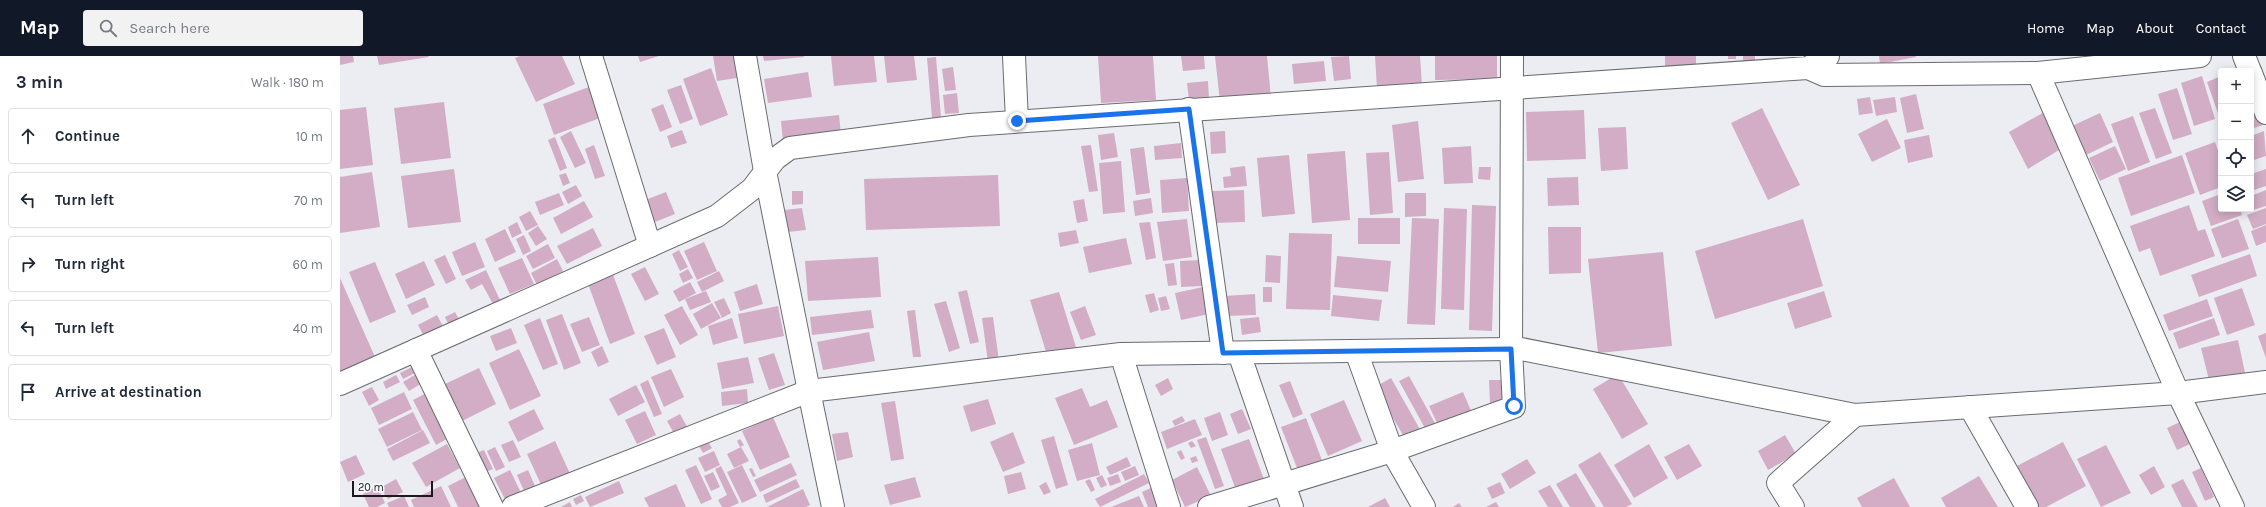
<!DOCTYPE html>
<html lang="en">
<head>
<meta charset="utf-8">
<style>
  :root { --surface:#fff; --page:#f2f2f3; --text:#1f2937; --muted:#747a83; --line:#e0e1e3; --accent:#111827 }
  body { margin:0; font-family:Karla,sans-serif; background:var(--page); color:var(--text) }
  .controls { position:absolute; right:12px; top:12px; display:grid; overflow:hidden; border-radius:4px; box-shadow:0 2px 10px #0003 }
  .controls button { width:36px; height:36px; display:grid; place-items:center; padding:0; border:0; border-bottom:1px solid var(--line); background:var(--surface); color:var(--text); font:20px sans-serif }
  .scale { position:absolute; left:12px; bottom:10px; width:81px; box-sizing:border-box; padding-left:4px; border:2px solid #1a1a1c; border-top:0; font-size:11px; line-height:14px; white-space:nowrap; color:#1a1a1c; -webkit-text-stroke:3px #f9faff; paint-order:stroke }
  .stop { position:absolute; width:12px; height:12px; margin:-9px; border:3px solid #1a73e8; border-radius:50%; background:#fff }
  .stop.end { background:#1a73e8; border-color:#fff; box-shadow:0 1px 4px #0008 }
  .list { margin:0; padding:0; list-style:none }
  h2 { display:flex; justify-content:space-between; align-items:center; height:52px; margin:0; padding:0 16px; font-size:17px }
  h2 small { font-size:13px; font-weight:400; color:var(--muted) }
  .list li { display:grid; grid-template-columns:26px 1fr auto; gap:12px; align-items:center; box-sizing:border-box; height:56px; margin:0 8px 8px; padding:0 8px; border:1px solid var(--line); border-radius:4px }
  .list b { display:block; font-size:15px; white-space:nowrap }
  .list em { font-size:13px; font-style:normal; color:var(--muted) }
  .icon { flex:none; width:22px; height:22px; fill:none; stroke:currentColor; stroke-width:2; stroke-linecap:round; stroke-linejoin:round }
  .map { position:relative; flex:none; width:1926px; height:451px; overflow:hidden }
  header { display:flex; align-items:center; gap:24px; box-sizing:border-box; height:56px; padding:0 20px; background:var(--accent); color:#fff }
  header strong { font-size:19px }
  nav { display:flex; gap:22px; margin-inline-start:auto; font-size:14px }
  .search { width:280px; height:36px; background:var(--page); display:flex; align-items:center; gap:10px; box-sizing:border-box; padding:0 14px; border-radius:4px; color:var(--muted); font-size:15px }
  main { display:flex }
  aside { flex:1; background:var(--surface) }
  .map>svg:first-child { display:block }
</style>
</head>
<body>
<header>
<strong>Map</strong>
<div class="search"><svg class="icon" aria-label="search" viewBox="0 0 24 24"><circle cx="10" cy="10" r="6"/><path d="M15 15l6 6"/></svg>Search here</div>
<nav><a>Home</a><a>Map</a><a>About</a><a>Contact</a></nav>
</header>
<main>
<aside>
<h2>3 min<small>Walk · 180 m</small></h2>
<ul class="list">
<li><svg class="icon" aria-label="ahead" viewBox="0 0 24 24"><path d="M12 20V5M6 11l6-6 6 6"/></svg><div><b>Continue</b></div><em>10 m</em></li>
<li><svg class="icon" aria-label="left" viewBox="0 0 24 24"><path d="M17 20v-9H6M10 6l-5 5 5 5"/></svg><div><b>Turn left</b></div><em>70 m</em></li>
<li><svg class="icon" aria-label="right" viewBox="0 0 24 24"><path d="M7 20v-9h11M14 6l5 5-5 5"/></svg><div><b>Turn right</b></div><em>60 m</em></li>
<li><svg class="icon" aria-label="left" viewBox="0 0 24 24"><path d="M17 20v-9H6M10 6l-5 5 5 5"/></svg><div><b>Turn left</b></div><em>40 m</em></li>
<li><svg class="icon" aria-label="arrive" viewBox="0 0 24 24"><path d="M6 21V4h12l-3 4 3 4H6"/></svg><div><b>Arrive at destination</b></div></li>
</ul>
</aside>
<div class="map">
<svg width="1926" height="451" viewBox="0 0 1926 451">
  <rect width="100%" height="100%" fill="#ecedf2"/>
  <g fill="#d2adc5">
    <path d="M0,0H13L14,6L0,9Z"/>
    <path d="M37,0H88L89,1L39,9Z"/>
    <path d="M180,0H222L235,28L196,46L175,2Z"/>
    <path d="M298,0H319L300,6Z"/>
    <path d="M373,0H394L397,22L377,25Z"/>
    <path d="M423,0H464V1L424,5Z"/>
    <path d="M491,0H534L537,26L494,30Z"/>
    <path d="M544,0H574L577,24L547,27Z"/>
    <path d="M758,0H813L816,44L761,47Z"/>
    <path d="M841,0H864L865,13L843,15Z"/>
    <path d="M875,0H927L931,42L880,46Z"/>
    <path d="M1009,0L1011,23L994,25L991,1Z"/>
    <path d="M1035,0H1080L1082,30L1037,32Z"/>
    <path d="M1095,0H1157V23L1095,24Z"/>
    <path d="M1325,0H1356V14L1325,15Z"/>
    <rect x="1388" y="0" width="8" height="3"/>
    <path d="M1403,0H1415V4L1403,5Z"/>
    <path d="M1539,0H1576V1L1540,8Z"/>
    <path d="M596,1L601,61L592,62L587,2Z"/>
    <path d="M984,5L986,25L954,28L952,8Z"/>
    <path d="M613,11L616,34L605,35L602,13Z"/>
    <path d="M371,12L388,59L360,70L343,23Z"/>
    <path d="M468,16L472,41L428,47L424,23Z"/>
    <path d="M1862,20L1875,63L1854,70L1841,27Z"/>
    <path d="M1881,20V66L1867,26Z"/>
    <path d="M868,25L869,43L849,44L847,27Z"/>
    <path d="M341,29L353,63L340,68L327,34Z"/>
    <path d="M249,31L260,62L214,79L203,48Z"/>
    <path d="M1837,32L1852,78L1833,84L1818,38Z"/>
    <path d="M617,37L619,57L605,58L603,39Z"/>
    <path d="M1576,38L1584,73L1567,77L1560,42Z"/>
    <path d="M1530,41L1533,57L1519,59L1517,43Z"/>
    <path d="M1555,41L1557,56L1536,60L1533,44Z"/>
    <path d="M104,46L111,102L61,108L54,52Z"/>
    <path d="M323,48L332,71L320,76L311,53Z"/>
    <path d="M26,51L33,109L0,113V54Z"/>
    <path d="M1422,52L1460,129L1428,144L1391,67Z"/>
    <path d="M1815,52L1832,97L1816,103L1799,57Z"/>
    <path d="M1244,54L1246,103L1187,105L1186,56Z"/>
    <path d="M1706,55L1724,91L1688,113L1669,76Z"/>
    <path d="M1922,56L1926,68L1911,73V61Z"/>
    <path d="M1760,57L1773,86L1746,99L1732,70Z"/>
    <path d="M499,59L501,79L443,86L441,65Z"/>
    <path d="M1793,60L1810,106L1788,115L1771,68Z"/>
    <path d="M1547,63L1561,92L1532,106L1518,78Z"/>
    <path d="M1078,65L1084,123L1058,126L1052,69Z"/>
    <path d="M1286,71L1288,113L1261,115L1258,72Z"/>
    <path d="M342,74L347,87L331,92L327,80Z"/>
    <path d="M231,75L246,107L235,112L220,81Z"/>
    <path d="M885,75L886,97L871,98L870,76Z"/>
    <path d="M1924,75L1926,100L1911,105V80Z"/>
    <path d="M774,77L778,101L761,104L758,79Z"/>
    <path d="M1589,79L1593,101L1568,107L1564,84Z"/>
    <path d="M215,81L227,112L220,115L208,84Z"/>
    <path d="M1875,86L1881,103V131L1860,139L1845,97Z"/>
    <path d="M841,87L842,102L815,104L814,90Z"/>
    <path d="M254,89L265,120L255,123L245,93Z"/>
    <path d="M751,89L758,135L749,136L741,90Z"/>
    <path d="M1131,90L1133,127L1104,128L1102,92Z"/>
    <path d="M1775,90L1786,113L1760,125L1749,102Z"/>
    <path d="M804,91L810,137L796,139L790,93Z"/>
    <path d="M1005,95L1010,164L972,167L967,98Z"/>
    <path d="M1049,96L1053,157L1030,159L1026,97Z"/>
    <path d="M949,99L955,158L922,161L917,102Z"/>
    <path d="M1842,99L1855,137L1791,160L1778,122Z"/>
    <path d="M781,105L785,156L763,158L759,107Z"/>
    <path d="M905,110L907,130L884,132L883,121L891,120L890,112Z"/>
    <path d="M1139,111H1151L1150,124L1138,123Z"/>
    <path d="M114,113L121,166L68,172L61,120Z"/>
    <path d="M1926,113V130L1911,135V118Z"/>
    <path d="M32,116L40,171L0,177V121Z"/>
    <path d="M226,117L230,127L223,130L219,119Z"/>
    <path d="M658,119L660,170L526,174L524,123Z"/>
    <path d="M1238,121L1239,149L1208,150L1207,122Z"/>
    <path d="M847,122L849,155L822,157L820,124Z"/>
    <path d="M236,129L242,140L228,148L222,136Z"/>
    <path d="M904,134L905,166L873,167L872,135Z"/>
    <path d="M1926,134V150L1913,154L1911,140Z"/>
    <path d="M452,135H463V148L452,149Z"/>
    <path d="M326,136L335,158L310,168L300,146Z"/>
    <path d="M219,137L224,149L200,159L195,146Z"/>
    <path d="M1065,137H1086V160L1065,161Z"/>
    <path d="M1881,138V153H1900L1902,159L1871,170L1862,145Z"/>
    <path d="M811,142L813,157L795,160L793,145Z"/>
    <path d="M744,143L748,165L737,167L733,145Z"/>
    <path d="M244,145L253,161L221,178L213,162Z"/>
    <path d="M1132,149L1156,150L1152,275L1129,274Z"/>
    <path d="M1849,149L1858,175L1865,173L1875,200L1820,220L1810,192L1799,196L1790,170Z"/>
    <path d="M462,152L466,174L448,176L444,154Z"/>
    <path d="M1104,152L1127,153L1124,254L1101,253Z"/>
    <path d="M1926,152V168L1913,173L1907,159Z"/>
    <path d="M190,155L198,169L186,175L179,161Z"/>
    <rect x="1018" y="162" width="42" height="26"/>
    <path d="M1072,162L1099,163L1095,269L1067,268Z"/>
    <path d="M847,163L852,201L823,205L817,166Z"/>
    <path d="M1463,163L1483,230L1375,263L1355,195Z"/>
    <path d="M1898,163L1909,193L1882,202L1871,173Z"/>
    <path d="M177,166L182,177L172,182L168,171Z"/>
    <path d="M810,166L816,202L806,204L799,167Z"/>
    <path d="M1926,169V186L1916,190L1911,175Z"/>
    <path d="M198,170L207,183L196,190L188,177Z"/>
    <path d="M1208,171H1241V217L1209,218Z"/>
    <path d="M253,172L262,190L227,208L217,190Z"/>
    <path d="M165,173L176,196L155,206L145,183Z"/>
    <path d="M736,174L739,187L720,191L718,177Z"/>
    <path d="M949,177L992,178L990,254L946,253Z"/>
    <path d="M184,179L191,195L183,199L176,183Z"/>
    <path d="M786,182L792,208L749,217L743,191Z"/>
    <path d="M135,186L145,211L122,220L112,196Z"/>
    <path d="M364,186L377,215L357,224L344,195Z"/>
    <path d="M208,188L215,202L193,213L186,200Z"/>
    <path d="M339,194L348,211L340,215L332,198Z"/>
    <path d="M1323,196L1332,290L1258,297L1248,203Z"/>
    <path d="M1910,198L1917,220L1859,241L1851,219Z"/>
    <path d="M105,199L116,223L106,228L94,204Z"/>
    <path d="M926,199L941,200L940,227L925,226Z"/>
    <path d="M997,200L1051,205L1048,236L994,231Z"/>
    <path d="M538,201L541,241L468,245L465,205Z"/>
    <path d="M182,202L194,228L170,238L158,212Z"/>
    <path d="M217,203L223,215L197,229L191,217Z"/>
    <path d="M861,204L863,230L841,231L840,205Z"/>
    <path d="M84,205L95,229L66,243L55,218Z"/>
    <path d="M35,206L56,256L30,267L9,216Z"/>
    <path d="M834,207L837,229L828,230L825,208Z"/>
    <path d="M305,211L319,238L305,245L291,218Z"/>
    <path d="M348,213L353,222L343,227L339,218Z"/>
    <path d="M146,214L160,244L153,248L142,228L131,234L125,224Z"/>
    <path d="M379,215L384,225L362,236L357,226Z"/>
    <path d="M272,216L295,278L270,288L247,225Z"/>
    <path d="M0,222L35,301L0,317Z"/>
    <path d="M350,226L356,237L339,246L333,235Z"/>
    <path d="M417,228L423,248L400,255L394,236Z"/>
    <path d="M863,231L869,258L841,264L835,237Z"/>
    <rect x="923" y="231" width="9" height="15"/>
    <path d="M1902,232L1915,269L1887,279L1874,242Z"/>
    <path d="M627,234L639,286L630,288L618,236Z"/>
    <path d="M366,235L371,246L350,254L345,243Z"/>
    <path d="M1484,235L1492,261L1455,273L1447,247Z"/>
    <path d="M719,236L736,291L707,299L690,244Z"/>
    <path d="M814,237L819,254L810,257L805,239Z"/>
    <path d="M915,238L916,259L885,260V240Z"/>
    <path d="M993,239L1042,244L1039,265L991,260Z"/>
    <path d="M826,240L830,253L821,255L818,242Z"/>
    <path d="M85,241L89,251L72,259L67,249Z"/>
    <path d="M384,242L391,257L382,262L374,246Z"/>
    <path d="M1867,243L1873,260L1829,275L1823,259Z"/>
    <path d="M606,245L620,292L609,296L594,248Z"/>
    <path d="M372,247L381,262L361,273L353,258Z"/>
    <path d="M342,250L358,279L340,289L324,259Z"/>
    <path d="M438,250L444,280L404,288L398,258Z"/>
    <path d="M745,250L756,279L741,284L730,256Z"/>
    <path d="M531,254L534,272L472,279L470,261Z"/>
    <path d="M575,254L581,301H573L567,255Z"/>
    <path d="M115,256L123,271L112,276L105,261Z"/>
    <path d="M222,258L241,307L224,314L206,264Z"/>
    <path d="M97,259L106,276L87,286L78,269Z"/>
    <path d="M249,261L260,289L242,296L230,268Z"/>
    <path d="M653,261L659,305L648,306L642,262Z"/>
    <path d="M919,261L921,276L902,279L900,263Z"/>
    <path d="M200,262L218,308L203,314L184,269Z"/>
    <path d="M392,262L398,282L373,289L368,270Z"/>
    <path d="M1874,262L1880,279L1839,293L1833,277Z"/>
    <path d="M171,272L177,287L156,295L150,280Z"/>
    <path d="M324,272L336,301L317,309L304,280Z"/>
    <path d="M529,276L535,305L483,314L477,286Z"/>
    <path d="M1926,277V302L1918,280Z"/>
    <path d="M1898,284L1905,317L1869,324L1861,292Z"/>
    <path d="M262,290L269,306L258,311L251,296Z"/>
    <path d="M179,293L201,340L170,354L149,307Z"/>
    <path d="M434,297L445,329L429,334L418,302Z"/>
    <path d="M408,301L414,327L382,333L377,307Z"/>
    <path d="M78,308L81,314L63,323L60,317Z"/>
    <path d="M139,312L156,348L122,365L105,328Z"/>
    <path d="M331,313L344,341L324,351L311,321Z"/>
    <path d="M78,317L84,326L69,335L63,326Z"/>
    <path d="M1278,318L1308,368L1282,383L1253,333Z"/>
    <path d="M56,319L60,326L46,333L43,326Z"/>
    <path d="M1069,320L1096,369L1086,374L1059,325Z"/>
    <path d="M828,322L833,333L821,340L815,329Z"/>
    <path d="M1051,322L1082,377L1067,386L1035,331Z"/>
    <path d="M308,324L322,358L314,361L300,328Z"/>
    <path d="M1149,324H1164L1165,348H1150Z"/>
    <path d="M950,325L963,358L953,362L939,329Z"/>
    <path d="M296,329L305,346L278,360L269,343Z"/>
    <path d="M32,331L39,344L29,350L22,336Z"/>
    <path d="M742,332L750,351L767,344L778,371L734,389L715,342Z"/>
    <path d="M407,333L408,347L382,350L381,336Z"/>
    <path d="M90,335L114,379L96,389L73,344Z"/>
    <path d="M64,336L72,353L39,369L31,352Z"/>
    <path d="M1123,336L1132,357L1099,371L1089,350Z"/>
    <path d="M648,343L656,368L631,376L623,350Z"/>
    <path d="M1004,344L1022,385L988,400L970,358Z"/>
    <path d="M555,345L564,403L551,405L541,347Z"/>
    <path d="M194,353L204,373L178,386L168,366Z"/>
    <path d="M902,353L911,373L898,378L890,358Z"/>
    <path d="M305,355L316,379L297,388L285,364Z"/>
    <path d="M73,356L82,374L47,391L38,373Z"/>
    <path d="M880,356L888,379L872,385L864,362Z"/>
    <path d="M340,358L350,376L337,383L327,365Z"/>
    <path d="M842,360L845,365L835,370L832,365Z"/>
    <path d="M433,361L450,401L420,414L402,375Z"/>
    <path d="M966,362L983,407L959,417L941,371Z"/>
    <path d="M855,363L862,379L827,393L821,376Z"/>
    <path d="M1840,366L1850,388L1837,394L1827,372Z"/>
    <path d="M83,374L90,387L53,405L47,393Z"/>
    <path d="M508,376L513,401L497,405L492,378Z"/>
    <path d="M673,376L685,407L663,416L650,386Z"/>
    <path d="M1445,379L1456,398L1428,414L1418,395Z"/>
    <path d="M714,380L728,429L716,433L701,384Z"/>
    <path d="M866,381L884,430L875,433L857,384Z"/>
    <path d="M400,383L404,389L400,391L397,385Z"/>
    <path d="M909,383L925,426L897,437L881,393Z"/>
    <path d="M173,384L181,401L169,406L161,389Z"/>
    <path d="M367,384L372,392L363,397L359,390Z"/>
    <path d="M215,385L232,422L204,435L187,398Z"/>
    <path d="M852,385L856,390L851,392L848,387Z"/>
    <path d="M1723,386L1746,430L1706,451H1695L1675,411Z"/>
    <path d="M752,387L760,419L737,425L728,394Z"/>
    <path d="M107,388L120,412L86,431L72,407Z"/>
    <path d="M1309,388L1328,422L1294,442L1274,409Z"/>
    <path d="M1349,388L1362,410L1337,424L1324,401Z"/>
    <path d="M1766,389L1791,437L1761,451L1737,403Z"/>
    <path d="M155,391L165,411L156,415L147,395Z"/>
    <path d="M401,391L409,405L394,412L387,398Z"/>
    <path d="M144,394L153,413L138,419L129,400Z"/>
    <path d="M841,394L845,402L841,404L837,396Z"/>
    <path d="M374,395L380,409L365,416L358,402Z"/>
    <path d="M1260,396L1292,448L1286,451H1264L1238,409Z"/>
    <path d="M16,399L25,418L8,426L0,406Z"/>
    <path d="M856,400L858,405L852,407L850,402Z"/>
    <path d="M787,401L791,410L770,419L766,411Z"/>
    <path d="M1187,403L1196,417L1170,433L1161,418Z"/>
    <path d="M451,407L457,419L420,436L414,424Z"/>
    <path d="M356,409L372,443L361,448L345,414Z"/>
    <path d="M402,409L417,440L402,447L387,416Z"/>
    <path d="M381,410L399,447L390,451H382L378,444L387,439L375,413Z"/>
    <path d="M795,410L799,419L785,425L781,416Z"/>
    <path d="M1814,410L1825,431L1811,439L1799,419Z"/>
    <path d="M857,411L871,440L845,451L832,424Z"/>
    <path d="M412,412L416,420L413,421L409,413Z"/>
    <path d="M1861,412L1874,441L1865,445L1852,416Z"/>
    <path d="M170,414L184,443L169,451L154,422Z"/>
    <path d="M188,414L199,439L188,444L177,419Z"/>
    <path d="M373,416L380,431L371,435L364,420Z"/>
    <path d="M681,416L686,433L668,438L664,420Z"/>
    <path d="M1236,417L1256,451H1230L1216,428Z"/>
    <path d="M778,418L781,426L770,430L767,422Z"/>
    <path d="M804,418L809,427L760,451L755,443Z"/>
    <path d="M762,419L767,429L761,432L756,422Z"/>
    <path d="M1639,420L1658,451H1606L1601,442Z"/>
    <path d="M126,421L140,451H118L108,430Z"/>
    <path d="M575,421L581,441L550,449L544,429Z"/>
    <path d="M1554,422L1570,451H1522L1517,442Z"/>
    <path d="M56,423L63,436L48,443L40,432Z"/>
    <path d="M456,423L460,431L426,447L423,439Z"/>
    <path d="M750,423L755,434L751,436L745,425Z"/>
    <path d="M1843,423L1858,451H1842L1831,429Z"/>
    <path d="M279,425L284,437L250,451L245,441Z"/>
    <path d="M706,426L711,436L704,439L699,430Z"/>
    <path d="M1160,426L1165,437L1152,443L1147,432Z"/>
    <path d="M336,428L346,451H309L304,442Z"/>
    <path d="M1210,429L1223,451H1208L1198,435Z"/>
    <path d="M37,430L45,447L37,451H29L23,438Z"/>
    <path d="M101,430L111,451H74L71,444Z"/>
    <path d="M815,430L822,451H808L802,436Z"/>
    <path d="M463,433L470,449L466,451H427Z"/>
    <path d="M241,439L244,445L236,449L233,443Z"/>
    <path d="M64,440L69,451H49L47,447Z"/>
    <path d="M799,440L804,451H771Z"/>
    <path d="M1045,442L1050,451H1028Z"/>
    <path d="M230,446L232,451H221Z"/>
    <path d="M1156,446L1159,451H1146Z"/>
    <path d="M1119,447L1122,451H1113Z"/>
  </g>
  <g fill="none" stroke-linecap="round" stroke-linejoin="round">
    <defs>
      <g id="minor">
        <path d="M251,0L310,190"/>
        <path d="M405,0L425,115L469,335L781,298L1171,293H1181L1515,359L1838,337L1926,326"/>
        <path d="M674,0L677,65"/>
        <path d="M1904,0L1910,15"/>
        <path d="M1468,12L1484,19L1698,17L1860,0"/>
        <path d="M1698,17L1838,337L1893,451"/>
        <path d="M1911,17L1926,57"/>
        <path d="M849,53L883,297"/>
        <path d="M76,294L152,451"/>
        <path d="M1016,295L1052,395L1084,451"/>
        <path d="M899,297L952,451"/>
        <path d="M781,298L829,451"/>
        <path d="M1630,351L1687,451"/>
        <path d="M173,451L469,335L493,451"/>
        <path d="M869,451L1052,395L1174,351L1171,293L1172,0"/>
        <path d="M1453,451L1438,427L1515,359"/>
      </g>
      <path id="secondary" d="M0,328L377,160L412,133L435,103L450,92L629,69L1468,12L1488,0"/>
    </defs>
    <use href="#minor" stroke="#6a6b6f" stroke-width="24"/>
    <use href="#secondary" stroke="#6a6b6f" stroke-width="24"/>
    <use href="#minor" stroke="#fff" stroke-width="22"/>
    <use href="#secondary" stroke="#fff" stroke-width="22"/>
  </g>
  <g fill="none" stroke-linecap="round" stroke-linejoin="round">
    <path stroke="#1a73e8" stroke-width="5" d="M677,65L849,53L883,297L1171,293L1174,350"/>
  </g>
</svg>
<div class="controls">
<button>+</button>
<button>−</button>
<button><svg class="icon" aria-label="locate" viewBox="0 0 24 24"><circle cx="12" cy="12" r="6"/><path d="M12 2v4M12 18v4M2 12h4M18 12h4"/></svg></button>
<button><svg class="icon" aria-label="layers" viewBox="0 0 24 24"><path d="M12 4l9 5-9 5-9-5zM3 14l9 5 9-5"/></svg></button>
</div>
<div class="scale">20 m</div>
<div class="stop" style="left:1174px;top:350px"></div>
<div class="stop end" style="left:677px;top:65px"></div>
</div>
</main>
</body>
</html>
